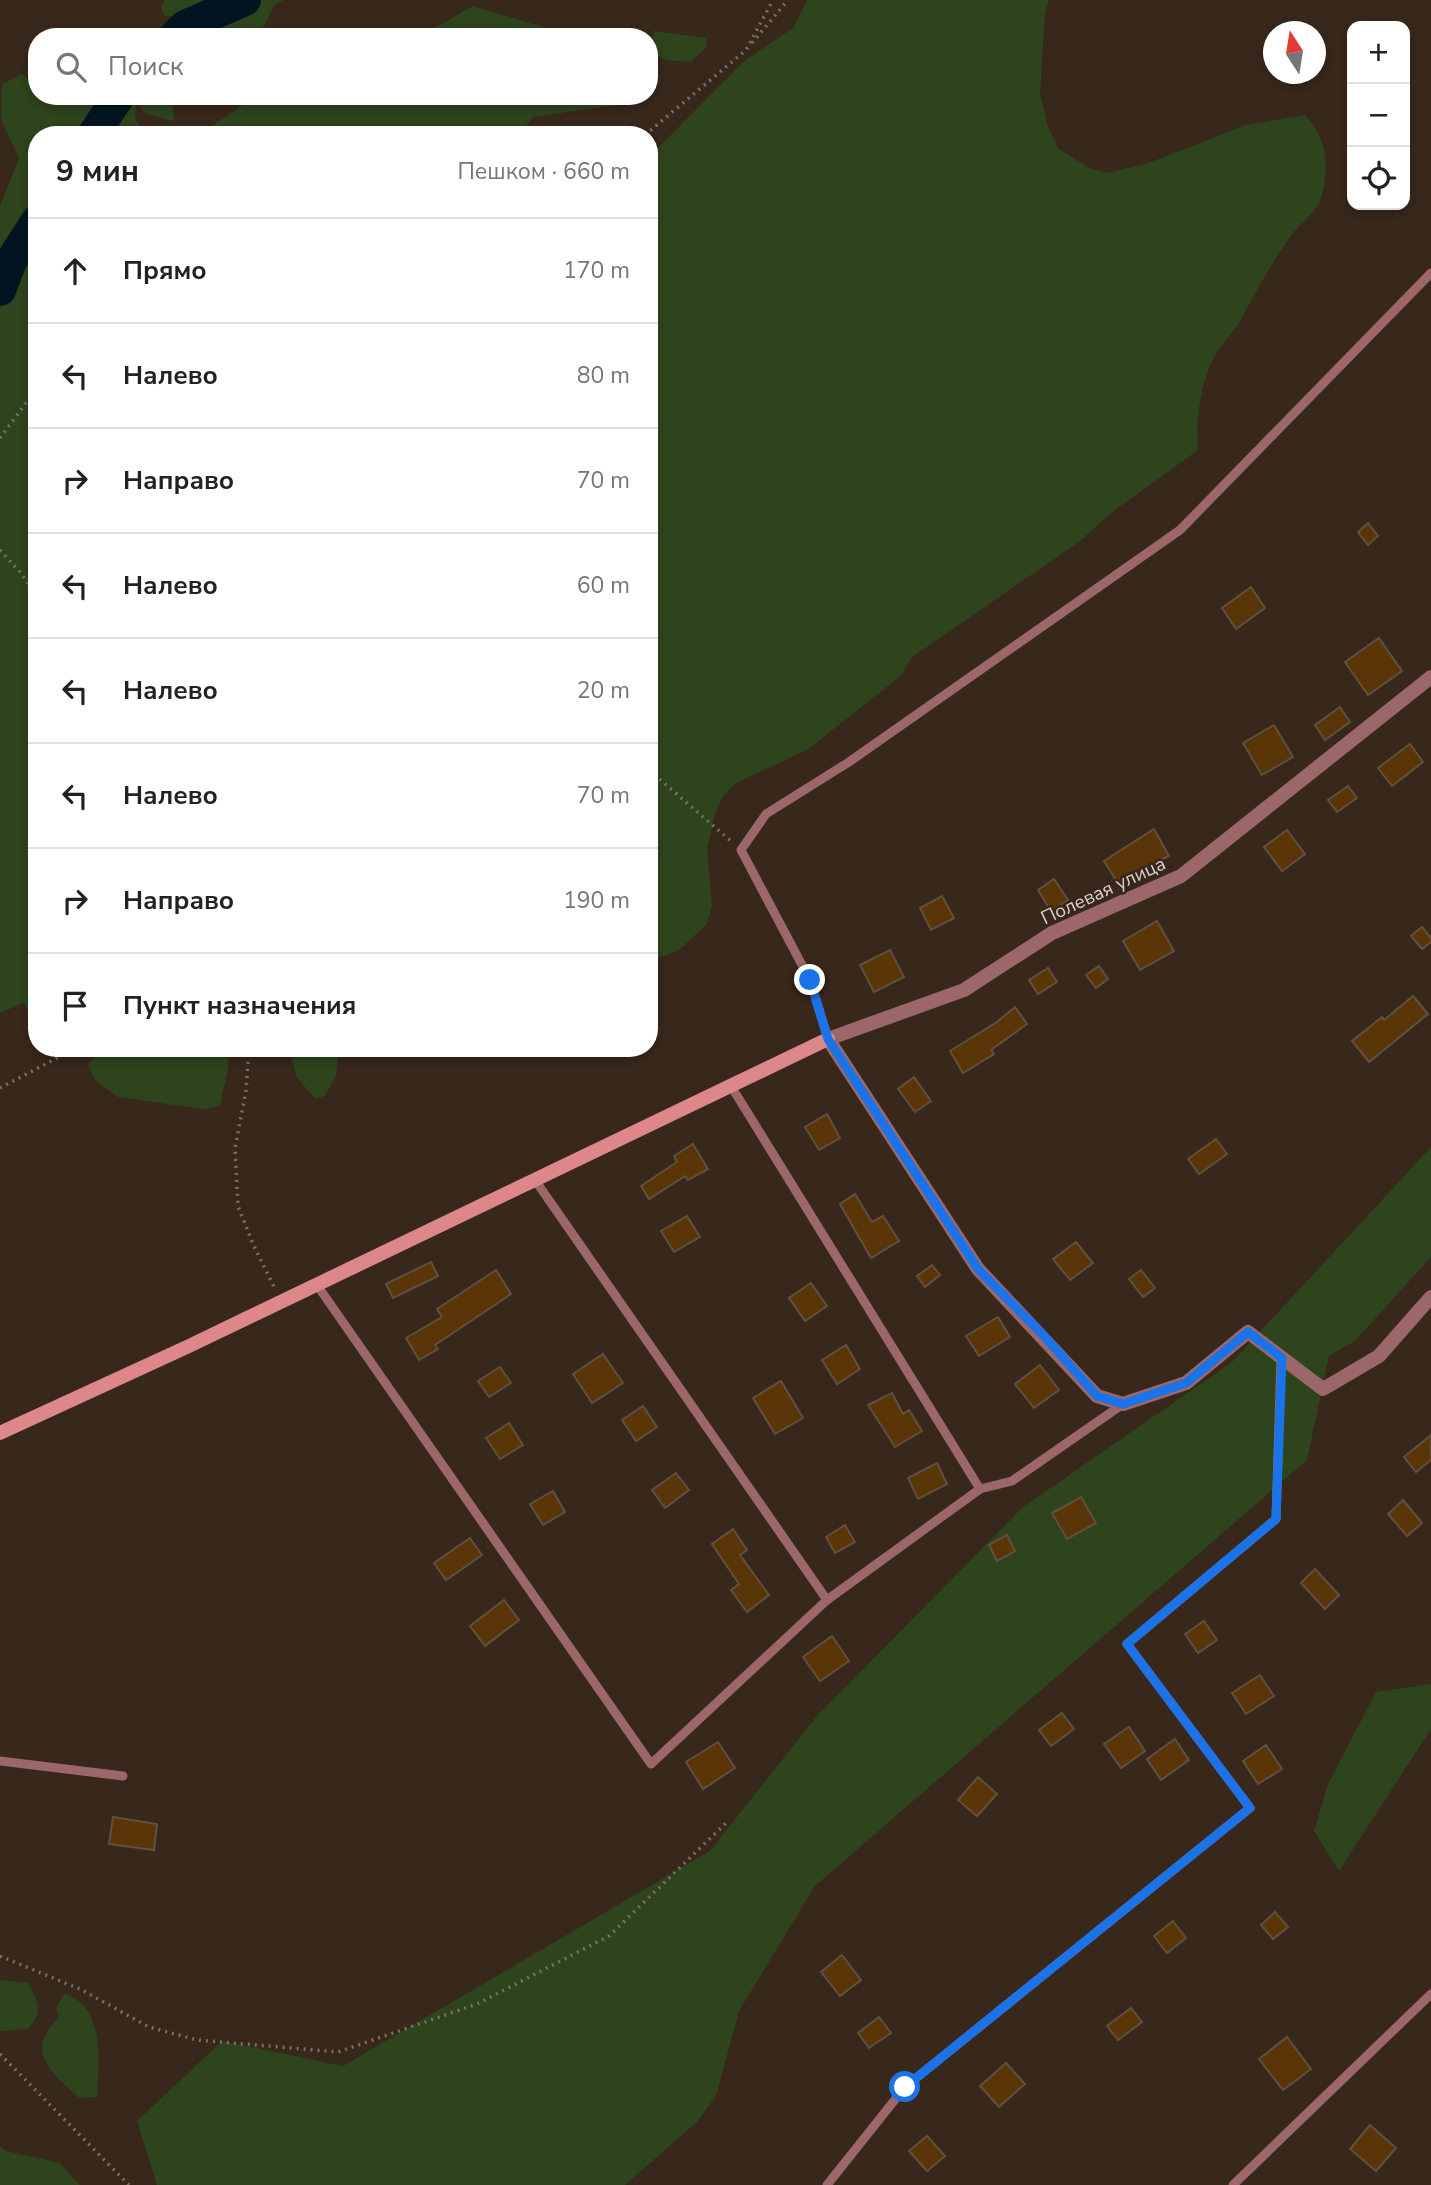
<!DOCTYPE html>
<html lang="ru">
<head>
<meta charset="utf-8">
<style>
  :root { --surface:#fff; --page:#f6f6f6; --text:#222; --muted:#767676; --line:#e0e0e0 }
  body { margin:0; font-family:"Nunito Sans",sans-serif; background:var(--page); color:var(--text) }
  .controls { position:absolute; right:21px; top:21px; display:grid; overflow:hidden; border-radius:14px; box-shadow:0 4px 10px #0003 }
  .controls button { width:63px; height:63px; display:grid; place-items:center; padding:0; border:0; border-bottom:2px solid var(--line); background:var(--surface); color:var(--text); font:35px sans-serif }
  .compass { position:absolute; left:1263px; top:21px; width:63px; height:63px; border-radius:50%; background:var(--surface); box-shadow:0 4px 10px #0003; rotate:348deg }
  .stop { position:absolute; width:21px; height:21px; margin:-16px; border:5px solid #1a73e8; border-radius:50%; background:#fff }
  .stop.end { background:#1a73e8; border-color:#fff; box-shadow:0 2px 7px #0008 }
  .list { margin:0; padding:0; list-style:none }
  h2 { display:flex; justify-content:space-between; align-items:center; height:91px; margin:0; padding:0 28px; font-size:30px }
  h2 small { font-size:23px; font-weight:400; color:var(--muted) }
  .list li { display:grid; grid-template-columns:46px 1fr auto; gap:21px; align-items:center; box-sizing:border-box; height:105px; padding:0 28px; border-top:2px solid var(--line) }
  .list b { display:block; font-size:26px; white-space:nowrap }
  .list em { font-size:23px; font-style:normal; color:var(--muted) }
  .icon { flex:none; width:38px; height:38px; fill:none; stroke:currentColor; stroke-width:2; stroke-linecap:round; stroke-linejoin:round }
  .map { position:relative; flex:none; width:1431px; height:2185px; overflow:hidden }
  .search { position:absolute; background:var(--surface); box-shadow:0 4px 10px #0003; left:28px; top:28px; width:630px; height:77px; display:flex; align-items:center; gap:18px; box-sizing:border-box; padding:0 24px; border-radius:28px; color:var(--muted); font-size:26px }
  .panel { position:absolute; background:var(--surface); box-shadow:0 4px 10px #0003; left:28px; top:126px; width:630px; height:931px; border-radius:28px }
  .map>svg:first-child { display:block }
</style>
</head>
<body>
<div class="map">
<svg width="1431" height="2185" viewBox="0 0 1431 2185">
  <rect width="100%" height="100%" fill="#38271b"/>
  <g fill="#2d441d">
    <path d="M165,0H284L274,5L265,25L251,37H184L182,16H165L161,7Z"/>
    <path d="M807,0H1049L1045,13L1040,92L1048,127L1058,148L1089,168L1107,173L1146,164L1246,125L1305,115C1327,138 1331,170 1320,200C1314,216 1299,224 1290,237C1271,264 1256,292 1240,321C1233,333 1222,343 1215,356C1201,380 1195,422 1198,450L1111,513L1079,542L911,658L902,675L807,750L736,783L723,796L715,813L707,850L712,905L707,924L678,951L649,961V155L654,152L744,61L793,28Z"/>
    <path d="M473,6L577,37H419Z"/>
    <path d="M654,31L706,38L707,47L691,62L664,60L650,50Z"/>
    <path d="M22,74L37,88V96H89L93,99L94,96H172L174,121L143,113L137,99L135,118L144,135H37V1026L23,1003L0,1013V206L19,159L1,119L2,84Z"/>
    <path d="M256,96H644L637,102L533,117L519,135H199Z"/>
    <path d="M106,1048H229L228,1068L220,1106L203,1109L118,1097L95,1080L88,1064Z"/>
    <path d="M289,1048H339L336,1076L325,1096L315,1099L296,1076Z"/>
    <path d="M1431,1147V1257L1355,1341L1329,1356L1307,1460L815,1886L739,2011L716,2096L697,2122L625,2185H157L137,2121L222,2041L343,2066L710,1851L816,1717L1023,1507L1232,1362Z"/>
    <path d="M1431,1684V1729L1339,1871L1314,1831L1328,1784L1376,1692Z"/>
    <path d="M0,1980L28,1983C37,2002 45,2010 28,2029L0,2031Z"/>
    <path d="M64,1994C106,2005 99,2063 97,2097L79,2098C64,2084 32,2059 45,2036C48,2029 54,2023 59,2017L56,2008Z"/>
    <path d="M0,2146L6,2151L60,2163L80,2185H0Z"/>
  </g>
  <g fill="none" stroke-linecap="round" stroke-linejoin="round">
    <g stroke="#001521" stroke-width="32">
      <path d="M174,37L185,26L245,0"/>
      <path d="M93,135L119,96"/>
      <path d="M0,290L11,261L37,221"/>
    </g>
  </g>
  <g fill="#593508" stroke="#605040" stroke-width="2">
    <path d="M1368,523L1378,536L1368,545L1358,532Z"/>
    <path d="M1251,587L1265,608L1236,629L1222,608Z"/>
    <path d="M1379,638L1402,671L1368,695L1345,662Z"/>
    <path d="M1340,707L1350,722L1325,740L1315,725Z"/>
    <path d="M1274,725L1293,757L1262,775L1243,743Z"/>
    <path d="M1410,744L1423,762L1392,786L1378,768Z"/>
    <path d="M1348,786L1357,798L1337,812L1328,800Z"/>
    <path d="M1154,829L1169,856L1153,863L1119,885L1104,861Z"/>
    <path d="M1287,830L1305,854L1282,871L1264,847Z"/>
    <path d="M1054,879L1068,900L1051,911L1038,890Z"/>
    <path d="M942,896L954,918L931,930L920,908Z"/>
    <path d="M1157,921L1174,951L1140,970L1123,941Z"/>
    <path d="M1422,927L1431,938V942L1422,949L1411,936Z"/>
    <path d="M890,950L904,977L874,992L860,965Z"/>
    <path d="M1099,966L1108,979L1096,988L1086,975Z"/>
    <path d="M1048,968L1057,982L1038,994L1029,980Z"/>
    <path d="M1413,996L1428,1014L1369,1062L1352,1041L1382,1017L1384,1020Z"/>
    <path d="M1015,1007L1027,1024L991,1050L994,1054L963,1073L950,1051L997,1022Z"/>
    <path d="M914,1077L931,1101L915,1112L898,1089Z"/>
    <path d="M827,1114L840,1138L819,1150L805,1127Z"/>
    <path d="M1216,1139L1227,1154L1199,1174L1188,1159Z"/>
    <path d="M693,1144L708,1169L688,1180L685,1176L649,1199L641,1186L677,1162L674,1156Z"/>
    <path d="M855,1194L872,1222L883,1216L899,1241L871,1258L840,1204Z"/>
    <path d="M687,1216L700,1237L674,1252L661,1231Z"/>
    <path d="M1076,1242L1093,1263L1070,1280L1053,1259Z"/>
    <path d="M431,1262L438,1276L393,1298L386,1284Z"/>
    <path d="M932,1265L940,1275L925,1287L917,1276Z"/>
    <path d="M496,1270L511,1294L435,1345L438,1349L419,1360L406,1338L442,1317L437,1309Z"/>
    <path d="M1141,1270L1155,1288L1143,1297L1129,1279Z"/>
    <path d="M811,1283L827,1306L805,1321L789,1298Z"/>
    <path d="M998,1317L1010,1337L979,1356L966,1336Z"/>
    <path d="M846,1345L860,1369L837,1384L822,1360Z"/>
    <path d="M603,1354L623,1383L592,1403L573,1374Z"/>
    <path d="M1040,1365L1059,1390L1034,1408L1015,1384Z"/>
    <path d="M500,1367L511,1383L489,1397L478,1381Z"/>
    <path d="M781,1381L803,1418L775,1434L753,1398Z"/>
    <path d="M892,1393L903,1414L909,1410L922,1431L895,1447L868,1405Z"/>
    <path d="M643,1406L657,1427L636,1441L622,1420Z"/>
    <path d="M509,1423L523,1445L500,1459L486,1438Z"/>
    <path d="M1431,1435V1460L1416,1472L1404,1457Z"/>
    <path d="M937,1463L947,1484L918,1499L908,1478Z"/>
    <path d="M676,1473L689,1490L665,1508L652,1490Z"/>
    <path d="M553,1491L565,1512L543,1525L530,1504Z"/>
    <path d="M1081,1497L1096,1523L1067,1539L1052,1513Z"/>
    <path d="M1403,1500L1422,1523L1407,1536L1388,1514Z"/>
    <path d="M845,1525L855,1542L835,1553L826,1537Z"/>
    <path d="M733,1529L747,1550L740,1555L769,1595L747,1612L731,1590L739,1584L712,1544Z"/>
    <path d="M1007,1535L1015,1551L997,1561L989,1545Z"/>
    <path d="M470,1538L482,1555L446,1580L434,1563Z"/>
    <path d="M1315,1569L1339,1595L1325,1609L1301,1583Z"/>
    <path d="M504,1600L519,1620L485,1646L470,1626Z"/>
    <path d="M1204,1621L1217,1640L1198,1653L1185,1634Z"/>
    <path d="M832,1636L849,1661L820,1681L803,1657Z"/>
    <path d="M1260,1675L1274,1696L1246,1714L1232,1693Z"/>
    <path d="M1062,1713L1074,1729L1051,1746L1039,1730Z"/>
    <path d="M1129,1727L1145,1751L1121,1768L1104,1744Z"/>
    <path d="M1175,1739L1189,1760L1161,1780L1147,1759Z"/>
    <path d="M718,1742L735,1768L703,1789L686,1762Z"/>
    <path d="M1266,1745L1282,1769L1258,1784L1243,1761Z"/>
    <path d="M978,1777L997,1794L977,1816L958,1800Z"/>
    <path d="M113,1817L157,1824L154,1850L109,1844Z"/>
    <path d="M1275,1912L1288,1927L1273,1939L1261,1925Z"/>
    <path d="M1173,1921L1186,1938L1167,1953L1154,1936Z"/>
    <path d="M842,1955L861,1980L840,1996L821,1972Z"/>
    <path d="M1131,2008L1142,2022L1118,2040L1107,2026Z"/>
    <path d="M879,2017L891,2033L869,2048L858,2033Z"/>
    <path d="M1287,2037L1311,2069L1283,2090L1259,2059Z"/>
    <path d="M1006,2063L1025,2084L999,2107L980,2086Z"/>
    <path d="M1370,2125L1396,2148L1376,2171L1350,2149Z"/>
    <path d="M927,2136L945,2156L927,2171L909,2151Z"/>
  </g>
  <g fill="none" stroke-linecap="round" stroke-linejoin="round">
    <g stroke="#7d6f64" stroke-width="3.5" stroke-dasharray="2 5" stroke-linecap="butt">
      <path d="M752,43L788,0"/>
      <path d="M156,135L158,129"/>
      <path d="M645,135L746,50L773,0"/>
      <path d="M0,438L37,388"/>
      <path d="M0,550L20,572L37,596"/>
      <path d="M649,770L732,842"/>
      <path d="M249,1048L246,1091L235,1148L238,1206L253,1244L274,1287"/>
      <path d="M0,1088L76,1048"/>
      <path d="M0,1956L82,1990L149,2027L197,2040L338,2052L477,2004L609,1936L727,1822"/>
      <path d="M0,2054L129,2185"/>
    </g>
    <g stroke="#9c6769" stroke-width="9">
      <path d="M828,1039L810,980L741,850L766,814L849,762L1180,530L1431,273"/>
      <path d="M731,1086L980,1489L827,1600"/>
      <path d="M317,1285L651,1764L827,1600L535,1180"/>
      <path d="M980,1489L1012,1481L1123,1404"/>
      <path d="M0,1761L123,1776"/>
      <path d="M827,2185L905,2087L1250,1808L1127,1644L1276,1519L1281,1358"/>
      <path d="M1233,2185L1431,1994"/>
    </g>
    <path stroke="#9c6769" stroke-width="14" d="M1431,677L1181,876L1052,933L964,990L828,1039L978,1269L1097,1396L1123,1404L1186,1383L1248,1332L1323,1389L1379,1356L1431,1297"/>
    <path stroke="#dd878b" stroke-width="14" d="M0,1433L189,1346L828,1039"/>
  </g>
  <g fill="none" stroke-linecap="round" stroke-linejoin="round">
    <path stroke="#1a73e8" stroke-width="9" d="M810,980L828,1039L978,1269L1044,1336L1097,1396L1123,1404L1186,1383L1248,1332L1282,1358L1276,1519L1127,1644L1250,1808L905,2087"/>
  </g>
  <g text-anchor="middle" stroke-width="5" stroke-linejoin="round" paint-order="stroke">
    <g font-size="19" fill="#dcd1c9" stroke="#38271b">
      <text transform="translate(1103 890) rotate(-25)" y="7">Полевая улица</text>
    </g>
  </g>
</svg>
<div class="controls">
<button>+</button>
<button>−</button>
<button><svg class="icon" aria-label="locate" viewBox="0 0 24 24"><circle cx="12" cy="12" r="6"/><path d="M12 2v4M12 18v4M2 12h4M18 12h4"/></svg></button>
</div>
<svg class="compass" viewBox="-18 -18 36 36"><path d="M0-13l5 13h-10z" fill="#e53935"/><path d="M0 13l5-13h-10z" fill="#767676"/></svg>
<div class="stop" style="left:905px;top:2087px"></div>
<div class="stop end" style="left:810px;top:980px"></div>
<div class="search"><svg class="icon" aria-label="search" viewBox="0 0 24 24"><circle cx="10" cy="10" r="6"/><path d="M15 15l6 6"/></svg>Поиск</div>
<section class="panel">
<h2>9 мин<small>Пешком · 660 m</small></h2>
<ul class="list">
<li><svg class="icon" aria-label="ahead" viewBox="0 0 24 24"><path d="M12 20V5M6 11l6-6 6 6"/></svg><div><b>Прямо</b></div><em>170 m</em></li>
<li><svg class="icon" aria-label="left" viewBox="0 0 24 24"><path d="M17 20v-9H6M10 6l-5 5 5 5"/></svg><div><b>Налево</b></div><em>80 m</em></li>
<li><svg class="icon" aria-label="right" viewBox="0 0 24 24"><path d="M7 20v-9h11M14 6l5 5-5 5"/></svg><div><b>Направо</b></div><em>70 m</em></li>
<li><svg class="icon" aria-label="left" viewBox="0 0 24 24"><path d="M17 20v-9H6M10 6l-5 5 5 5"/></svg><div><b>Налево</b></div><em>60 m</em></li>
<li><svg class="icon" aria-label="left" viewBox="0 0 24 24"><path d="M17 20v-9H6M10 6l-5 5 5 5"/></svg><div><b>Налево</b></div><em>20 m</em></li>
<li><svg class="icon" aria-label="left" viewBox="0 0 24 24"><path d="M17 20v-9H6M10 6l-5 5 5 5"/></svg><div><b>Налево</b></div><em>70 m</em></li>
<li><svg class="icon" aria-label="right" viewBox="0 0 24 24"><path d="M7 20v-9h11M14 6l5 5-5 5"/></svg><div><b>Направо</b></div><em>190 m</em></li>
<li><svg class="icon" aria-label="arrive" viewBox="0 0 24 24"><path d="M6 21V4h12l-3 4 3 4H6"/></svg><div><b>Пункт назначения</b></div></li>
</ul>
</section>
</div>
</body>
</html>
